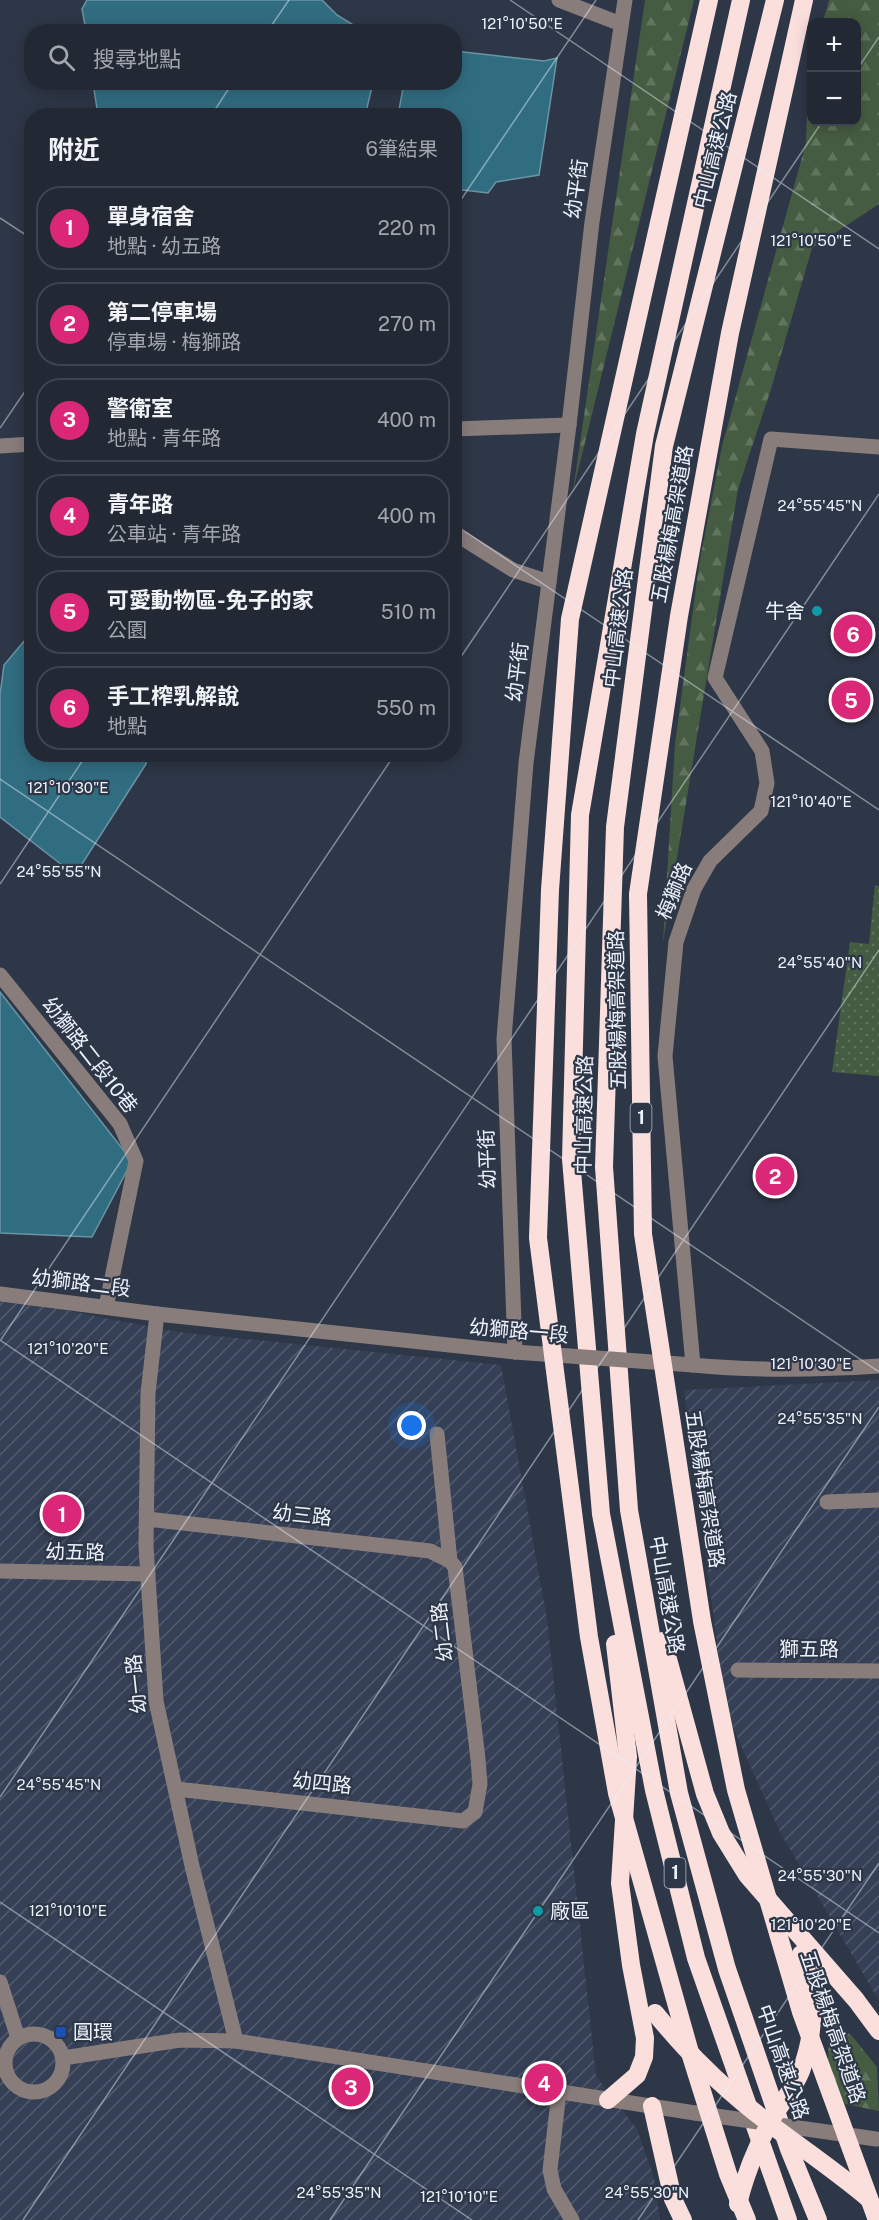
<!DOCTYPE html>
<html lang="zh-TW">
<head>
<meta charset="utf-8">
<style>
  :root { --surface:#222935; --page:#2a313d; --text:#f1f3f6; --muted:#a2a6ad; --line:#3f4550; --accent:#db2777 }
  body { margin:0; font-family:"Public Sans","Noto Sans TC",sans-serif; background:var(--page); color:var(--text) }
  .controls { position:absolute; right:18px; top:18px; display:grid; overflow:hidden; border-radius:12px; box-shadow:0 3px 15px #0003 }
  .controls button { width:54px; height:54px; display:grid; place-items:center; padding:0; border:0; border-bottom:2px solid var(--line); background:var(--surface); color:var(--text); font:30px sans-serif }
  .you { position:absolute; left:412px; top:1426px; width:21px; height:21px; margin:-15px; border:4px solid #fff; border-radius:50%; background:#1a73e8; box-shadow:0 0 0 9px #1a73e833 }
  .badge { display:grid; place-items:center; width:39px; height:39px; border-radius:50%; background:var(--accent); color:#fff; font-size:20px; font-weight:700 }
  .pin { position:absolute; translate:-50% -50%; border:3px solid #fff; box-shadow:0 2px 6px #0006 }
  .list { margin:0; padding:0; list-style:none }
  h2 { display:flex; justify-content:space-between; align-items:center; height:78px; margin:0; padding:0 24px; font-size:26px }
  h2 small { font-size:20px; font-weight:400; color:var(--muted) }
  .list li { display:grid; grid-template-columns:39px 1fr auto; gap:18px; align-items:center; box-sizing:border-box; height:84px; margin:0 12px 12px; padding:0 12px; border:2px solid var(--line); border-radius:24px }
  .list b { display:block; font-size:22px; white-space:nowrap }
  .list p { margin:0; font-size:20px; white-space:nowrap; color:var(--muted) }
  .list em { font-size:20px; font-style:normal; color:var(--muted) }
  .icon { flex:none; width:33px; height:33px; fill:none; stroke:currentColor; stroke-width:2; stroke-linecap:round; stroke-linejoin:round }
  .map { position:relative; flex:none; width:879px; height:2220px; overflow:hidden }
  .search { position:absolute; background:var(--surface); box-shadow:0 3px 15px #0003; left:24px; top:24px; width:438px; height:66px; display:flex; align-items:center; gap:15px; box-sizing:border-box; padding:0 21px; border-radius:24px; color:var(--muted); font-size:22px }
  .panel { position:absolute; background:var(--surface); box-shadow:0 3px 15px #0003; left:24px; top:108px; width:438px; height:654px; border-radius:24px }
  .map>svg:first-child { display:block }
</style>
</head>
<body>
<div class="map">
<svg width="879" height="2220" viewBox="0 0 879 2220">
  <defs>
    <pattern id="industrial-furrows" width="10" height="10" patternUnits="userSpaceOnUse" patternTransform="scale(1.5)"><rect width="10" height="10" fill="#354056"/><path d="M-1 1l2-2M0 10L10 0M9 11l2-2" fill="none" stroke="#525c6f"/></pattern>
    <pattern id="green-dots" width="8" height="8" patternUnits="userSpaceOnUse" patternTransform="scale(1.5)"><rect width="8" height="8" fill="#465c42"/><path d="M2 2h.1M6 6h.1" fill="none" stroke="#61745e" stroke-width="1.8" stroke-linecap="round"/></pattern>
    <pattern id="forest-firs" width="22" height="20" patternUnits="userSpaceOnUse" patternTransform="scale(1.5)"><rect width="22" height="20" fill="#465c42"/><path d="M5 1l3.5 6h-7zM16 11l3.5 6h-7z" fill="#61745e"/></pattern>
  </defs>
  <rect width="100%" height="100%" fill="#2e3747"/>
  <g fill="url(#industrial-furrows)">
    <path d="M0,1302L43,1306L178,1332L501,1365L547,1619L596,2076L637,2129L654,2178L660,2220H0Z"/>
    <path d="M879,1380V2001L780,1832L726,1712L684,1390Z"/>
  </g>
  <g fill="url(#green-dots)">
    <path d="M852,678L870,691L849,722L833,709Z"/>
    <path d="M875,885L879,886V1076L832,1072L850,942L869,944Z"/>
  </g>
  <g fill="url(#forest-firs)">
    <path d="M645,0H694L573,491Z"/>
    <path d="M829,0H879V204L812,248L771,389L738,489L663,942L675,744L699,565L722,446L806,143L808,76L811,64L812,122H856V22H823Z"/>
    <path d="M829,2020L852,2036L877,2067L879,2111L845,2104L828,2066Z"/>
  </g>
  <g fill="#316d80" stroke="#6995a5" stroke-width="1.5">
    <path d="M87,0H322L337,15L363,31H86L82,9Z"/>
    <path d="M455,51L544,61L557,58L539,175L496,182L488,193L455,189L454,116L398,115L404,83L454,82Z"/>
    <path d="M93,83V82L373,83L365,116L98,115Z"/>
    <path d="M31,633L32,754L146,755V764L75,875L0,817V695L4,665Z"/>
    <path d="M0,992L132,1161L92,1237L0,1233Z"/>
  </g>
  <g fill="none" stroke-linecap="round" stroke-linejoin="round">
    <g stroke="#897d7c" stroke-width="15">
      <path d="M559,0L621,24"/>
      <path d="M454,429L569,425"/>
      <path d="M0,446L32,444"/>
      <path d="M879,447L771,439L715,678L762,751L767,783L761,811L710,861L694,889L676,942L665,1056L693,1365C755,1371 817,1370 879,1366"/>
      <path d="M454,536L462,538L513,570L549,582"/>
      <path d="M0,975L120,1124L136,1161L106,1307"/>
      <path d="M0,1294L157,1314L515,1352L504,1039L526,763L569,425L592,222L625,0"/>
      <path d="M157,1314L148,1393L146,1546L156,1701L192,1866L236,2041"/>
      <path d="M827,1502L879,1500"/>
      <path d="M147,1519L430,1551L450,1561"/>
      <path d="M0,1571L148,1574"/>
      <path d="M738,1670L879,1671"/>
      <path d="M176,1789L463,1821L475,1812L480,1784L478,1759L455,1567L450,1561L437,1434"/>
      <path d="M0,1982L18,2038"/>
      <circle cx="34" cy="2063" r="29"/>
      <path d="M63,2058L180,2040L236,2041L695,2113"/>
      <path d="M559,2092L550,2170L554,2189L572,2220"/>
    </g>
    <g stroke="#fadfdd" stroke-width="18">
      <path d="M741,0L645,434L580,815L571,1159L601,1514L654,1790L696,1958L788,2220"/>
      <path d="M775,0L664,446L615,827L604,1167L629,1510L679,1793L727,1969L789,2149L818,2220"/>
      <path d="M663,1641L705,1794L721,1833L747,1875L856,2000L879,2031"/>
      <path d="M608,2100L637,2075L644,2057L645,2038L631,1965L620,1883L628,1757L615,1644"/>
      <path d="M652,2106L673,2199L683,2220"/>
    </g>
    <g stroke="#897d7c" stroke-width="15">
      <path d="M515,1352L693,1365"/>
      <path d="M695,2113L876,2139"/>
    </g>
    <g stroke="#fadfdd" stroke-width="18">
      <path d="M709,0L570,619L550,890L538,1238L589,1637L617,1793L691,2056L728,2174L747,2220"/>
      <path d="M804,0L730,333L679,616L638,894L643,1234L702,1621L736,1790L801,2012L877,2220"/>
      <path d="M655,2013C689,2055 727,2092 770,2124C803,2149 837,2172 869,2199"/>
      <path d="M738,2204C745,2175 756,2148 770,2122C779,2105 794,2089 801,2071C815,2033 817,1992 801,1954"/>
    </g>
  </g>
  <path fill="none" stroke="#ecf2fc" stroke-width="1.5" stroke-opacity="0.45" d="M510,0L879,249M267,32L289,0M856,71L879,37M211,116L233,82M454,210L596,0M0,218L32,239M0,428L32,381M454,524L879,810M454,667L822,122M0,779L879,1372M0,884L87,754M0,1340L879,1933M0,1341L395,754M0,1797L879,494M0,1902L472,2220M23,2220L879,950M330,2220L879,1407M638,2220L879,1863"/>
  <g fill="#0f9aa8" stroke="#2e3747" stroke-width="2">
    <circle cx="817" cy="611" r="6"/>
    <circle cx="538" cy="1911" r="6"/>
  </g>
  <rect fill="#1a4fb4" stroke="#2e3747" stroke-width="2" x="55" y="2026" width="12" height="12" rx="3"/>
  <g text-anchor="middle" stroke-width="4.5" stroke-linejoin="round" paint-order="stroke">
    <g fill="#2e3747" stroke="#b3bac6" stroke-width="1.5">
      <rect x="630.5" y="1103" width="21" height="30" rx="4.5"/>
      <rect x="664.5" y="1858" width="21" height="30" rx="4.5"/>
    </g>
    <g font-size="18" font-weight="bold" fill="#ecf2fc">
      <text x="641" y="1124">1</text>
      <text x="675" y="1879">1</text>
    </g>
    <g font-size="20" fill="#ecf2fc" stroke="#2e3747">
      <text transform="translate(715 150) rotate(-76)" y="7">中山高速公路</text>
      <text transform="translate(576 189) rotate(-82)" y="7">幼平街</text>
      <text transform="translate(672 524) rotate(-80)" y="7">五股楊梅高架道路</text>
      <text transform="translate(618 628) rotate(-83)" y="7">中山高速公路</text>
      <text transform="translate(517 672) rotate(-83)" y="7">幼平街</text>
      <text transform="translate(674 891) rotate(-67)" y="7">梅獅路</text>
      <text transform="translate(617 1010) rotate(-91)" y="7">五股楊梅高架道路</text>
      <text transform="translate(90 1055) rotate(52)" y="7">幼獅路二段10巷</text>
      <text transform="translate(584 1115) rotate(-89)" y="7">中山高速公路</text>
      <text transform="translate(487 1159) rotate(-92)" y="7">幼平街</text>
      <text transform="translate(81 1283) rotate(7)" y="7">幼獅路二段</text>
      <text transform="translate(519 1331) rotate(5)" y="7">幼獅路一段</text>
      <text transform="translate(705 1489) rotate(81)" y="7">五股楊梅高架道路</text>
      <text transform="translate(302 1515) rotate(6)" y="7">幼三路</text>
      <text transform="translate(75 1552) rotate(1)" y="7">幼五路</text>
      <text transform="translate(667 1595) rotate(80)" y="7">中山高速公路</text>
      <text transform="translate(442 1632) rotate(-97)" y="7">幼二路</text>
      <text x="809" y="1656">獅五路</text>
      <text transform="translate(136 1684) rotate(-96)" y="7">幼一路</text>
      <text transform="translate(322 1783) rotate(6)" y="7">幼四路</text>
      <text transform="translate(833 2027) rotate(71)" y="7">五股楊梅高架道路</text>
      <text transform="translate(783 2062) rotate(71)" y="7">中山高速公路</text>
    </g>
    <g font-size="20" fill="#ecf2fc" stroke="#2e3747" text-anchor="start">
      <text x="805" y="618" text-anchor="end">牛舍</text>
      <text x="550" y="1918">廠區</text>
      <text x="73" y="2039">圓環</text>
    </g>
  </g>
  <g font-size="15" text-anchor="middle" fill="#ecf2fc" stroke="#2e3747" stroke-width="4.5" stroke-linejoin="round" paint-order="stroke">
    <text x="522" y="29">121°10'50"E</text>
    <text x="811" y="246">121°10'50"E</text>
    <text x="820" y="511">24°55'45"N</text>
    <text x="68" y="793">121°10'30"E</text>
    <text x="811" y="807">121°10'40"E</text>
    <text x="59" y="877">24°55'55"N</text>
    <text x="820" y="968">24°55'40"N</text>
    <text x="68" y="1354">121°10'20"E</text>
    <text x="811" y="1369">121°10'30"E</text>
    <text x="820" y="1424">24°55'35"N</text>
    <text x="59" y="1790">24°55'45"N</text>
    <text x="820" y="1881">24°55'30"N</text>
    <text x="68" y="1916">121°10'10"E</text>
    <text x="811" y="1930">121°10'20"E</text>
    <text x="339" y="2198">24°55'35"N</text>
    <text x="647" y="2198">24°55'30"N</text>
    <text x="459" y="2202">121°10'10"E</text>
  </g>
</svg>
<div class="controls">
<button>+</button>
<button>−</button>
</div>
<div class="you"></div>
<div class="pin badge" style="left:62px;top:1514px">1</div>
<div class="pin badge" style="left:775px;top:1176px">2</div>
<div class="pin badge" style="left:351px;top:2087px">3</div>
<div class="pin badge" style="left:544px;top:2083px">4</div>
<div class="pin badge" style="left:851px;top:700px">5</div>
<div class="pin badge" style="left:853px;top:634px">6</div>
<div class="search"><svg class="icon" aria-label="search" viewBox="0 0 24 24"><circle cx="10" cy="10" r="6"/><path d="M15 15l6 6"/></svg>搜尋地點</div>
<section class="panel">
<h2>附近<small>6筆結果</small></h2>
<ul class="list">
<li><span class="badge">1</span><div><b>單身宿舍</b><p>地點 · 幼五路</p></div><em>220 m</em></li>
<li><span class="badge">2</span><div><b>第二停車場</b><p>停車場 · 梅獅路</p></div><em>270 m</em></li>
<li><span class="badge">3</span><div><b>警衛室</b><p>地點 · 青年路</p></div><em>400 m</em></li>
<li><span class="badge">4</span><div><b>青年路</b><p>公車站 · 青年路</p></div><em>400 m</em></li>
<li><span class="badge">5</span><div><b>可愛動物區-免子的家</b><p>公園</p></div><em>510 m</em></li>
<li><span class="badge">6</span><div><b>手工榨乳解說</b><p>地點</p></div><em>550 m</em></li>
</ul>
</section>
</div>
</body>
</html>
